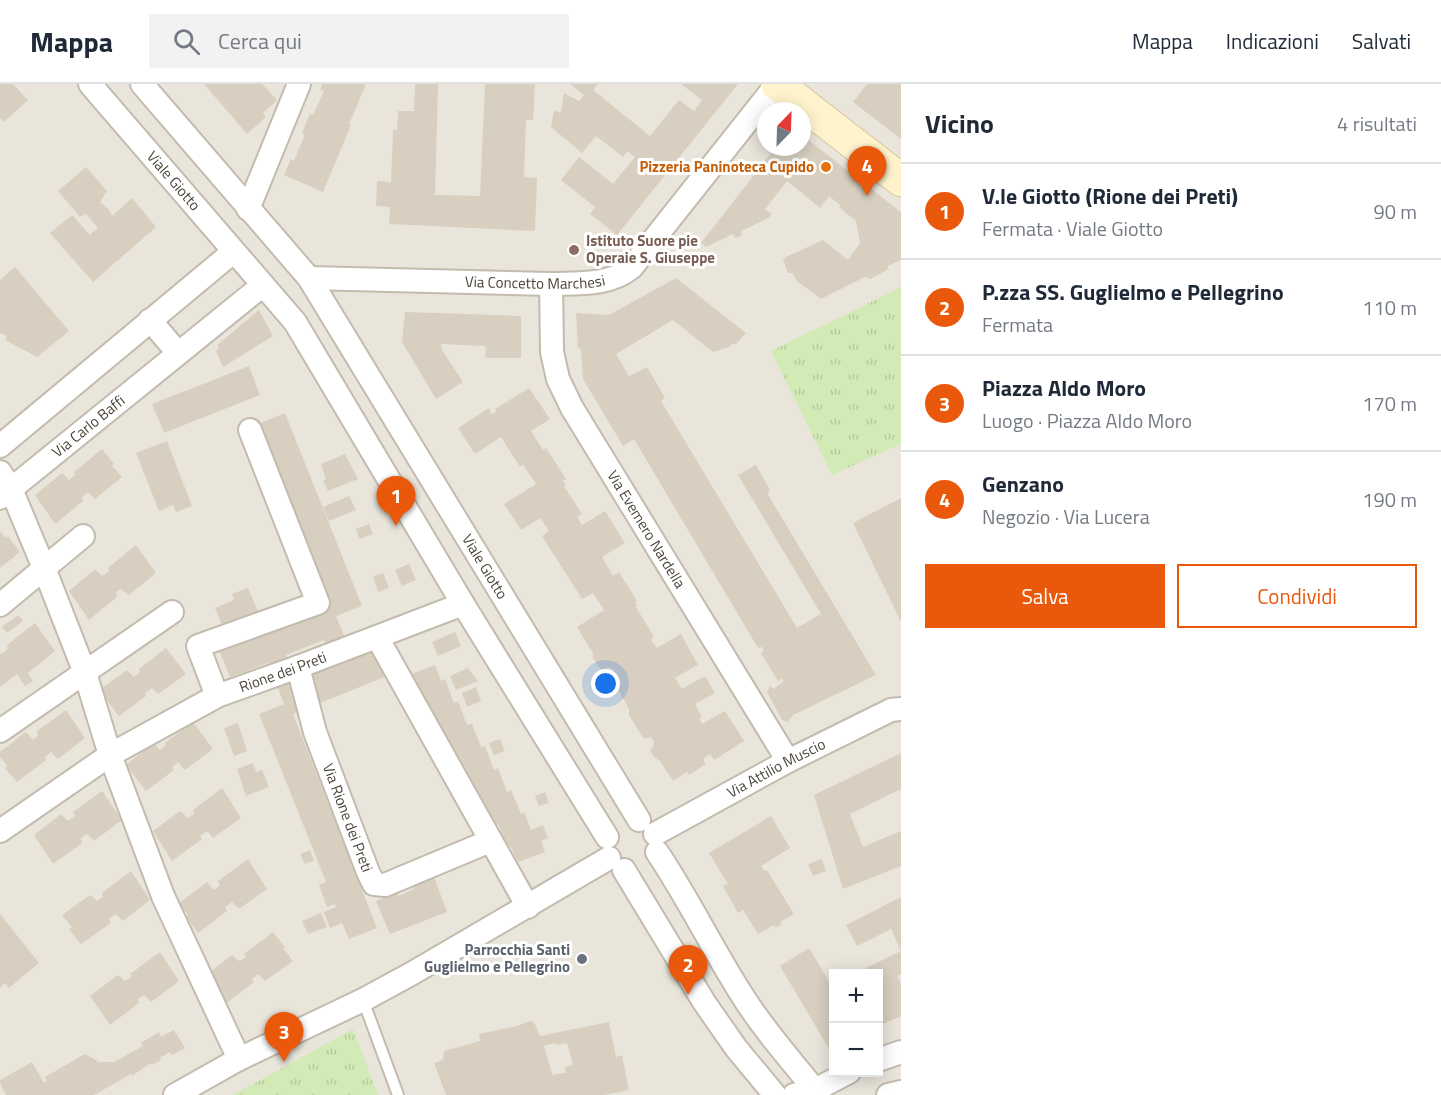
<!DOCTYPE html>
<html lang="it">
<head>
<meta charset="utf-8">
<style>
  :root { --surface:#fff; --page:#f2f2f3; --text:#1f2937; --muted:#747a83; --line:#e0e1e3; --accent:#ea580c }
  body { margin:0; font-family:"Titillium Web",sans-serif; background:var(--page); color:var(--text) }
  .controls { position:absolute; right:18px; bottom:18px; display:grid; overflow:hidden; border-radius:0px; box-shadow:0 3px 15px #0003 }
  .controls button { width:54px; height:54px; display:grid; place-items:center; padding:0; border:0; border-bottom:2px solid var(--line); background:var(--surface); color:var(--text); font:30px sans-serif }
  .compass { position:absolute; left:757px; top:18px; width:54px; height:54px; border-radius:50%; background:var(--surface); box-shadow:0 3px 15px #0003; rotate:23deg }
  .you { position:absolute; left:606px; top:600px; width:21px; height:21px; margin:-15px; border:4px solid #fff; border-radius:50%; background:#1a73e8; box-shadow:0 0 0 9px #1a73e833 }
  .badge { display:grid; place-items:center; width:39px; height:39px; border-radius:50%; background:var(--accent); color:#fff; font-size:20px; font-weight:700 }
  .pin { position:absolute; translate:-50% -50px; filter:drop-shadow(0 2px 3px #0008) }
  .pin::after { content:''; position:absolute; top:32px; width:21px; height:18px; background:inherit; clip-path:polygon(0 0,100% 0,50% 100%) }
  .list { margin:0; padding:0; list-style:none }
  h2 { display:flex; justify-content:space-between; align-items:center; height:78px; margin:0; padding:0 24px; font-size:26px }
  h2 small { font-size:20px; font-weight:400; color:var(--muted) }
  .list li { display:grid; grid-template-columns:39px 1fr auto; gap:18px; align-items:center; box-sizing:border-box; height:96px; padding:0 24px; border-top:2px solid var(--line) }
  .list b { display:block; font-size:22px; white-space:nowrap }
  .list p { margin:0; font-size:20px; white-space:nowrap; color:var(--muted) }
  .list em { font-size:20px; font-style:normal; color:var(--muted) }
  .actions { display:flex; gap:12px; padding:18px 24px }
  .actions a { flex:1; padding:14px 0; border:2px solid var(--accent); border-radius:0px; text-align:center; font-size:21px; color:var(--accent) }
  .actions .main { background:var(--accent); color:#fff }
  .icon { flex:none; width:33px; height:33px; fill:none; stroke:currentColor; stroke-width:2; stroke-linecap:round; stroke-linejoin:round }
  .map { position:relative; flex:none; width:901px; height:1011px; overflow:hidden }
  header { display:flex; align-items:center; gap:36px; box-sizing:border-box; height:84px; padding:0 30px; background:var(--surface); border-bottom:2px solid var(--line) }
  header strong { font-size:28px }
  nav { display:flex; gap:33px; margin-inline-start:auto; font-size:21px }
  .search { width:420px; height:54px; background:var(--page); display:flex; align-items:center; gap:15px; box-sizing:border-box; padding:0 21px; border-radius:0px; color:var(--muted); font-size:22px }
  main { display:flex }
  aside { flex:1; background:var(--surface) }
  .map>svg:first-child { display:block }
</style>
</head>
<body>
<header>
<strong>Mappa</strong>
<div class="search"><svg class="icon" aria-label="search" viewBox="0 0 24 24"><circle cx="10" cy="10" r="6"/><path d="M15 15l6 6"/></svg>Cerca qui</div>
<nav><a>Mappa</a><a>Indicazioni</a><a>Salvati</a></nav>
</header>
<main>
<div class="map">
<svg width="901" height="1011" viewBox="0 0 901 1011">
  <defs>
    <pattern id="grass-tufts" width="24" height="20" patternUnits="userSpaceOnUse" patternTransform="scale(1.5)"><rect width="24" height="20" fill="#d2eab5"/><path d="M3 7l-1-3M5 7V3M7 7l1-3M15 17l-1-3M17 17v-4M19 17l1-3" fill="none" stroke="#b6ca9c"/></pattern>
  </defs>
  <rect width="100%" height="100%" fill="#f6f3ec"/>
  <path fill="#eae5da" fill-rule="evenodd" d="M0,0H901V1011H0ZM766,27H802V63H766ZM834,890H878V988H834Z"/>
  <g fill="url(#grass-tufts)">
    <path d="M901,203V360L832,391L771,267Z"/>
    <path d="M353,945L378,1011H233Z"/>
  </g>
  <g fill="#d8cfc1" fill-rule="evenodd">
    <path d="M0,0H13L28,16L4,38L0,34Z"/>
    <path d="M204,0H262L277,16L263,29L266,33L247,50Z"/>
    <path d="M322,0H366L349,40L351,41L323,108L284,91L291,75L294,77L305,50L302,49L310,30L313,31L324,7L320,6Z"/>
    <path d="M415,0H438L435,111L480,112L485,0H535L533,36H526L524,93L537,94L535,147L389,140L390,123L376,122L377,97L391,98L393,46H397L398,27H414Z"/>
    <path d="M570,0H598L593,6L650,52L679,16L694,27L702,16L681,0H738L617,151L590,130L595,123L561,96L579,73L613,100L635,73L627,67L623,73L596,52L582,69L551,43L554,26L561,29L564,9L579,17L584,11Z"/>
    <path d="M867,0H901V55L853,18Z"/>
    <path d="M802,51L901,128V176L888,182L887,186L870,195L865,193L821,215L797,197L792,189H788L783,176L786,173L823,156L848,176L860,159L856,137L839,123L841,122L829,112L820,124L787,97L766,124L765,126L772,130L770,133L741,147L742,151L735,154L733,150L706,163L701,159L776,63H802Z"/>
    <path d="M86,83L107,107L100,118L109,126L112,132L132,114L156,143L93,198L50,149L72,131L90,151L98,144L86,130L80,133L58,107Z"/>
    <path d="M15,183L69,247L37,273L5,256L7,252L0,249V196Z"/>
    <path d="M676,194L746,249L735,261L732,259L729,263L713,268L673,236L616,270L629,292L647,283L665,314L661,317L797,544L821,530L738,391L756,381L770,406L767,409L876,591L793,631L788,638L782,636L767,608L770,602L774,605L784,597L782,595L778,597L761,569L764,566L762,563L758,564L634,355L623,362L583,295L581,265L578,264L576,229L609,231Z"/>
    <path d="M259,226L273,252L223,283L216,267L219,264L217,261Z"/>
    <path d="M405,228L521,232V274H485L486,263L483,262L441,260L442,266L463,298L436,315L402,258Z"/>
    <path d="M249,282L260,311L164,349L152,320Z"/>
    <path d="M529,304L550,335L531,347L543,366L546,364L566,395L563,397L566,401L564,402L582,430L577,433L582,441L605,427L625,459L602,473L613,492L619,488L637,517L635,518L637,522L636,523L654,553L651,556L657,564L681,550L698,581L675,594L682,605L705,592L715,609L695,620L702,633L699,634L702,640L725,627L744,657L714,676L710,670L703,675L706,680L689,691L687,688L673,697L660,677L654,673L650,666L654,662V657L650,653L644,655L629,631V625L617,603L611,602L609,597L615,591L614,586L609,583L601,586L592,572L594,571L577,543L604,526L593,509L582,515L542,452L549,447L540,434L521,446L504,420L536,400L523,381L520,383L501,353L475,370L458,344L489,324L492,330L497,327L495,325Z"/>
    <path d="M285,329L362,522L336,532L353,574L391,559L402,586L293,630L377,844L349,855L342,839L330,844L324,828L336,823L335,820L327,823L319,801L326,798L259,630L284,620L268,579L230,593L219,566L230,562L215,524L234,516L232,510L248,504L260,532L250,555L329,524L256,341ZM324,556L334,582L297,597L286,571Z"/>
    <path d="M167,357L192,422L176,428L173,421L159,427L136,369Z"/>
    <path d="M102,365L114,380L112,382L122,393L95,415L88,408L82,413L83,417L55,440L35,411L62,389L69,396L75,391L74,388Z"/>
    <path d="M345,370L358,395L328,407L323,396L326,395L321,380Z"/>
    <path d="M349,412L356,426L329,437L323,423Z"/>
    <path d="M901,414V538L853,439Z"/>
    <path d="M369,440L373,450L359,455L356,445Z"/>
    <path d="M0,447L6,454L8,452L20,468L0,484Z"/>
    <path d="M136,461L156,489L129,511L121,505L116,508L117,513L89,536L69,507L95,485L102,492L109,487L108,484Z"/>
    <path d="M409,480L416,496L402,502L395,486Z"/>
    <path d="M383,489L389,504L378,508L373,493Z"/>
    <path d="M18,531L23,537L7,549L2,543Z"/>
    <path d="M35,539L55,567L28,589L33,597L25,602L17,590L0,603V568L1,570L8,565L7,561Z"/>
    <path d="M455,548L461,562L438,572L432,558Z"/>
    <path d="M166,564L186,590L158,610L152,604L145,609L146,612L119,632L99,606L127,586L134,593L140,588L139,585Z"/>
    <path d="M435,581L441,597L445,595L454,619L458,617L467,641L472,640L481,663L485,662L494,686L498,684L507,708L511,706L521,730L524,728L531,746L543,741L548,754L541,757L545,768L518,778L511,763L508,764L498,740L494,741L485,719L481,720L472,696L468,697L458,673L454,675L445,651L442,653L432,629L428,630L408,591Z"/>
    <path d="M468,584L478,597L456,606L450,592Z"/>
    <path d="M476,603L481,617L467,623L462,609Z"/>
    <path d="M66,626L85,654L58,675L51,668L45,673L46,676L17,698L5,684L8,682L0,673V668L26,648L33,656L38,652L37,647Z"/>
    <path d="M193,638L213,665L185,686L178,678L172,683L174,686L146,707L126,681L153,659L160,666L166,661L165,659Z"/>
    <path d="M238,639L247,667L234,672L224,644Z"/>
    <path d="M500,655L505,667L494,671L489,659Z"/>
    <path d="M901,669V705L850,730L863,763L901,747V782L843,805L814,711Z"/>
    <path d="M253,679L256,688L262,686L269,703L246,712L237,685Z"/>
    <path d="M222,704L241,734L213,754L207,747L200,752L202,755L172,777L153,747L180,727L188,734L194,730L193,726Z"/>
    <path d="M102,707L122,736L94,757L87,750L81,754L82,759L53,780L34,751L61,730L68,737L75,732L73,728Z"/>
    <path d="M545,708L549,719L539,722L535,712Z"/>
    <path d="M771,732L790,764L761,782L765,787L767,786L794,830L780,838L782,840L775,844L774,841L758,850L743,826L738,829L723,802L728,800L709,769Z"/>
    <path d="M310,766L314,777L305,780L300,770Z"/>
    <path d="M248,775L267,805L239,825L232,818L225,823L227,827L198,849L186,833L188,831L179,819L207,798L214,806L220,801L218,797Z"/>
    <path d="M822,775L826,787L813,792L808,780Z"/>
    <path d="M131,787L150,816L123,837L116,830L109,835L111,839L81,860L69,845L72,843L62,831L90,811L97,817L103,813L102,809Z"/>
    <path d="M434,793L447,828L390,850L376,817L397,808L398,812L414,805L413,801Z"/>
    <path d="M901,813V890L897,892L901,900V932L878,942V890H868L866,884L901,867L891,845L857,862L846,841Z"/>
    <path d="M321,829L327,843L308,850L302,837Z"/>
    <path d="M0,830L39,879L9,904L5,899L0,904Z"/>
    <path d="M273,848L285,863L283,864L293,877L265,897L258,890L252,895L254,898L224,921L205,892L232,871L239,877L246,873L244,870Z"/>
    <path d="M809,864L834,906V967L831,968L780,882Z"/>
    <path d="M160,868L179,897L151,918L144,911L138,915L139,919L110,941L90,912L118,891L125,897L132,892L130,890Z"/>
    <path d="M530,937L534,938L540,952L609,938L616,973L622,971L629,1006L605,1011H446L434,979L443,976L444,967L480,957L479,950L517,942ZM555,959L556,961L567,959L573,981L564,983L566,989L551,991L552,989L544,962Z"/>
    <path d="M174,946L185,964L172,971L170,968L160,974L161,976L152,981L151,979L132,992L131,990L94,1011H6L0,999V996L32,978L44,999L47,997L45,993L85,970L98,977L96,978H114L143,962L141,959L159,948L161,953Z"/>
  </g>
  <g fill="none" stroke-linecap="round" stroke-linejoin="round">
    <defs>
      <path id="lane" d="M363,916L398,1011"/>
      <g id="street">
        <path id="s1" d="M90,0L295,238L463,520L607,753"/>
        <path id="s2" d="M142,0L309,194L639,736"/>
        <path d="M248,125L299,0"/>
        <path id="s3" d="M309,194L551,200C577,199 609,202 631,184C636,179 641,171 646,165L777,0"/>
        <path id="s4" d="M551,200L552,268L558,295L572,324L788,677"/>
        <path d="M150,236L178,269"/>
        <path d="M0,362L233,168"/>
        <path d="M0,388L11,405L44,484L85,589L110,671L163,812L239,975"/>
        <path id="s5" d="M0,414L263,201"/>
        <path d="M0,521L83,452"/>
        <path d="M377,553L528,823"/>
        <path id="s6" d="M298,583L315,648L368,788L374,800L385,801L490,757"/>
        <path d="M217,612L198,562L318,519L250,346"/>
        <path d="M0,647L172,528"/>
        <path id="s7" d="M0,747L110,671L217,612L298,583L463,520"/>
        <path id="s8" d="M655,750L788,677L891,626L901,625"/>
        <path d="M657,768C688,814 712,864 742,911C763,945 790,975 815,1006"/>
        <path d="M624,786L704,918L736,964L775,1011"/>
        <path d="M878,976L901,968"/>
        <path d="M175,1011L239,975L363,916L411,890L609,774"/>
        <path d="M794,1011L815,1006L849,988"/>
        <path d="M888,1011L901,1008"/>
      </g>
      <path id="secondary" d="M777,0L901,96"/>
    </defs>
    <use href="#lane" stroke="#c2bbae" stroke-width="14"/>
    <use href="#street" stroke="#c2bbae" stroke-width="26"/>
    <use href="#secondary" stroke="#d6c79b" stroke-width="34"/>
    <use href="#lane" stroke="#fff" stroke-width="10"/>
    <use href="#street" stroke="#fff" stroke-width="22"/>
    <use href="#secondary" stroke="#fff3cd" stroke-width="32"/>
  </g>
  <circle fill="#e8710a" stroke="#fff" stroke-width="2" cx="826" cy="83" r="6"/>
  <circle fill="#8d6e63" stroke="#fff" stroke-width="2" cx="574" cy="166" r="6"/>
  <circle fill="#6b7280" stroke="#fff" stroke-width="2" cx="582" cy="875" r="6"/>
  <g text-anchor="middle" stroke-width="6" stroke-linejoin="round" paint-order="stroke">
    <g font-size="15" font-weight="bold" fill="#c56008" stroke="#fff" text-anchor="end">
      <text x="814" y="88">Pizzeria Paninoteca Cupido</text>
    </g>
    <g font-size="15" fill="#4b4439" stroke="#fff">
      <text dy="5" stroke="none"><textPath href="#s1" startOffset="128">Viale Giotto</textPath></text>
      <text dy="5" stroke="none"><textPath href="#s3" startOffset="226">Via Concetto Marchesi</textPath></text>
      <text dy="5" stroke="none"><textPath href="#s5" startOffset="114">Via Carlo Baffi</textPath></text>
      <text dy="5" stroke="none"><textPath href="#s4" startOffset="270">Via Evemero Nardella</textPath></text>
      <text dy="5" stroke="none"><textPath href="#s2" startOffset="594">Viale Giotto</textPath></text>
      <text dy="5" stroke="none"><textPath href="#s7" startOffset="326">Rione dei Preti</textPath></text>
      <text dy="5" stroke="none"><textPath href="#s8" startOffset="138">Via Attilio Muscio</textPath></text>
      <text dy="5" stroke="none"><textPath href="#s6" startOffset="159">Via Rione dei Preti</textPath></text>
    </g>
    <g font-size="15" font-weight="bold" fill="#785e54" stroke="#fff" text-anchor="start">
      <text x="586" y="162">Istituto Suore pie<tspan x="586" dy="17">Operaie S. Giuseppe</tspan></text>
    </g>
    <g font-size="15" font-weight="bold" fill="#5b616d" stroke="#fff" text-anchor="end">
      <text x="570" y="871">Parrocchia Santi<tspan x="570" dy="17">Guglielmo e Pellegrino</tspan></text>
    </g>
  </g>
</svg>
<div class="controls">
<button>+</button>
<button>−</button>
</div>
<svg class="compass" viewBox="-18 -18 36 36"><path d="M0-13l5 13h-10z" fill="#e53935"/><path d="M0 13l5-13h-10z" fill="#747a83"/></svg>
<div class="you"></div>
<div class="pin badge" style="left:396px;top:442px">1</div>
<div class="pin badge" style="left:688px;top:911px">2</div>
<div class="pin badge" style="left:284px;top:978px">3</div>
<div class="pin badge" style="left:867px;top:112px">4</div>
</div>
<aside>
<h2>Vicino<small>4 risultati</small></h2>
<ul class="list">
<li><span class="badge">1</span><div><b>V.le Giotto (Rione dei Preti)</b><p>Fermata · Viale Giotto</p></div><em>90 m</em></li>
<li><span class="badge">2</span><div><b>P.zza SS. Guglielmo e Pellegrino</b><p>Fermata</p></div><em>110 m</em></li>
<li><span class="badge">3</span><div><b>Piazza Aldo Moro</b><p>Luogo · Piazza Aldo Moro</p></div><em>170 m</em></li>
<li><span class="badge">4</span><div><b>Genzano</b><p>Negozio · Via Lucera</p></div><em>190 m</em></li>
</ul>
<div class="actions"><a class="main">Salva</a><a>Condividi</a></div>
</aside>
</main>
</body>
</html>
